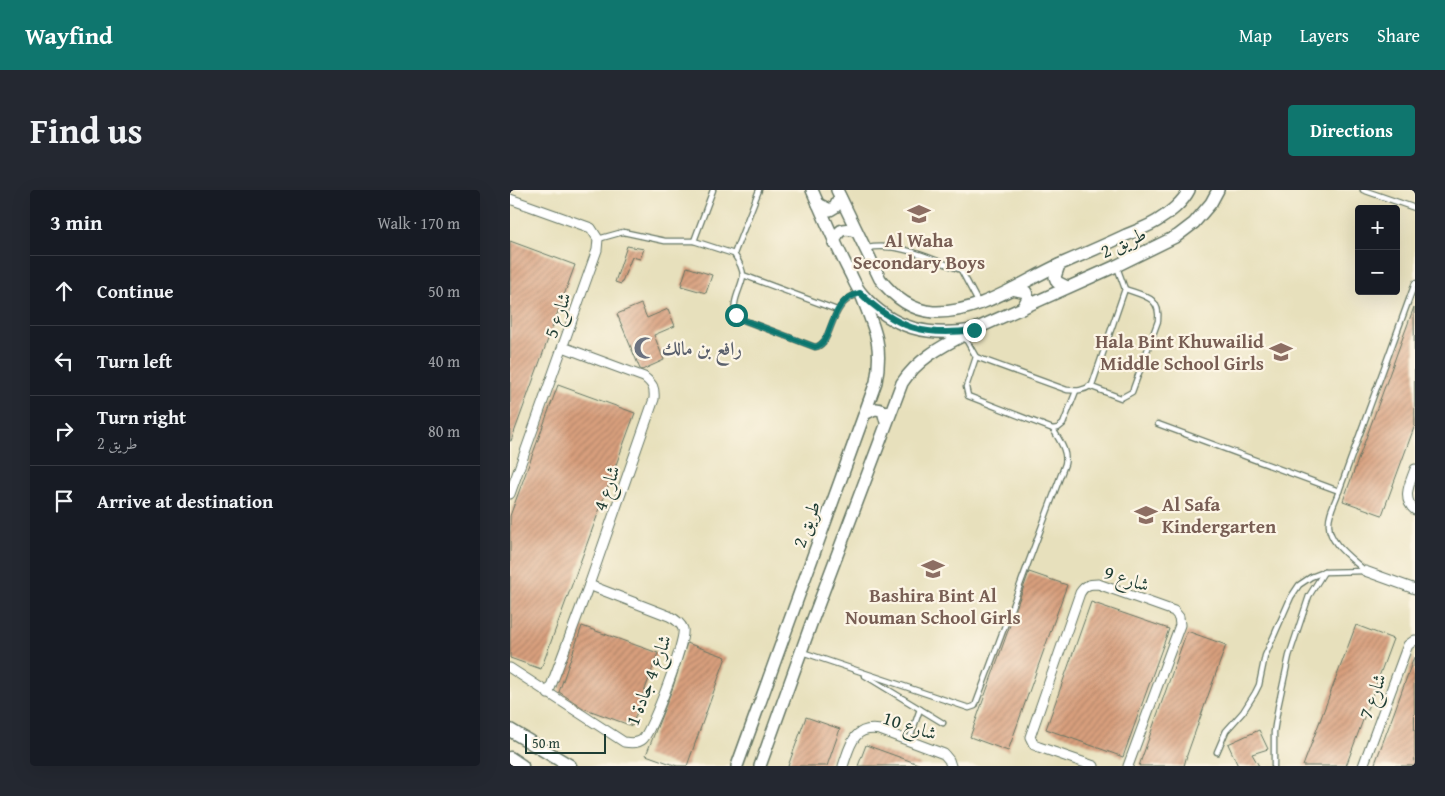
<!DOCTYPE html>
<html lang="en">
<head>
<meta charset="utf-8">
<style>
  :root { --surface:#171b24; --page:#242831; --text:#f1f3f6; --muted:#9ea1a6; --line:#363941; --accent:#0f766e }
  body { margin:0; font-family:"Gentium Book Plus",Amiri,serif; background:var(--page); color:var(--text) }
  .controls { position:absolute; right:15px; top:15px; display:grid; overflow:hidden; border-radius:5px; box-shadow:0 5px 20px #0002 }
  .controls button { width:45px; height:45px; display:grid; place-items:center; padding:0; border:0; border-bottom:1px solid var(--line); background:var(--surface); color:var(--text); font:25px sans-serif }
  .scale { position:absolute; left:15px; bottom:12px; width:81px; box-sizing:border-box; padding-left:5px; border:2px solid #1f3d34; border-top:0; font-size:14px; line-height:18px; white-space:nowrap; color:#1f3d34; -webkit-text-stroke:4px #fcf5e5; paint-order:stroke }
  .stop { position:absolute; width:15px; height:15px; margin:-11px; border:4px solid #0f766e; border-radius:50%; background:#fff }
  .stop.end { background:#0f766e; border-color:#fff; box-shadow:0 1px 5px #0008 }
  .list { margin:0; padding:0; list-style:none }
  h2 { display:flex; justify-content:space-between; align-items:center; height:65px; margin:0; padding:0 20px; font-size:21px }
  h2 small { font-size:16px; font-weight:400; color:var(--muted) }
  .list li { display:grid; grid-template-columns:32px 1fr auto; gap:15px; align-items:center; box-sizing:border-box; height:70px; padding:0 20px; border-top:1px solid var(--line) }
  .list b { display:block; font-size:19px; white-space:nowrap }
  .list p { margin:0; font-size:16px; white-space:nowrap; color:var(--muted) }
  .list em { font-size:16px; font-style:normal; color:var(--muted) }
  .icon { flex:none; width:28px; height:28px; fill:none; stroke:currentColor; stroke-width:2; stroke-linecap:round; stroke-linejoin:round }
  .map { position:relative; flex:none; width:905px; height:576px; overflow:hidden; border-radius:5px }
  header { display:flex; align-items:center; gap:30px; box-sizing:border-box; height:70px; padding:0 25px; background:var(--accent); color:#fff }
  header strong { font-size:24px }
  nav { display:flex; gap:28px; margin-inline-start:auto; font-size:18px }
  .intro { display:flex; align-items:center; justify-content:space-between; box-sizing:border-box; height:120px; padding:0 30px }
  h1 { margin:0; font-size:35px }
  .button { padding:12px 22px; border-radius:5px; background:var(--accent); color:#fff; font-size:18px; font-weight:700 }
  main { display:flex; gap:30px; padding:0 30px }
  aside { flex:1; background:var(--surface); border-radius:5px; box-shadow:0 5px 20px #0002 }
  .map>svg:first-child { display:block }
</style>
</head>
<body>
<header>
<strong>Wayfind</strong>
<nav><a>Map</a><a>Layers</a><a>Share</a></nav>
</header>
<div class="intro"><h1>Find us</h1><a class="button">Directions</a></div>
<main>
<aside>
<h2>3 min<small>Walk · 170 m</small></h2>
<ul class="list">
<li><svg class="icon" aria-label="ahead" viewBox="0 0 24 24"><path d="M12 20V5M6 11l6-6 6 6"/></svg><div><b>Continue</b></div><em>50 m</em></li>
<li><svg class="icon" aria-label="left" viewBox="0 0 24 24"><path d="M17 20v-9H6M10 6l-5 5 5 5"/></svg><div><b>Turn left</b></div><em>40 m</em></li>
<li><svg class="icon" aria-label="right" viewBox="0 0 24 24"><path d="M7 20v-9h11M14 6l5 5-5 5"/></svg><div><b>Turn right</b><p>طريق 2</p></div><em>80 m</em></li>
<li><svg class="icon" aria-label="arrive" viewBox="0 0 24 24"><path d="M6 21V4h12l-3 4 3 4H6"/></svg><div><b>Arrive at destination</b></div></li>
</ul>
</aside>
<div class="map">
<svg width="905" height="576" viewBox="0 0 905 576">
  <defs>
    <pattern id="building-hatch" width="6" height="6" patternUnits="userSpaceOnUse" patternTransform="scale(1.25)"><rect width="6" height="6" fill="#d89f7d"/><path d="M-1 1l2-2M0 6l6-6M5 7l2-2" fill="none" stroke="#af8367"/></pattern>
  </defs>
  <rect width="100%" height="100%" fill="#fcf5e5"/>
  <filter id="ink" filterUnits="userSpaceOnUse"><feTurbulence type="fractalNoise" baseFrequency=".02" numOctaves="2"/><feDisplacementMap in="SourceGraphic" scale="10" xChannelSelector="R" yChannelSelector="G"/><feConvolveMatrix kernelMatrix="1 2 1 2 8 2 1 2 1" color-interpolation-filters="sRGB"/></filter>
  <filter id="wash" filterUnits="userSpaceOnUse"><feTurbulence type="fractalNoise" baseFrequency=".0096" numOctaves="4" result="noise"/><feDisplacementMap in="SourceGraphic" scale="20" xChannelSelector="R" yChannelSelector="G"/><feGaussianBlur stdDeviation="1.12" result="paint"/><feColorMatrix in="noise" values="0 0 0 0 0 0 0 0 0 0 0 0 0 0 0 0 0 1.4 0 .05"/><feComposite in="paint" operator="in"/></filter>
  <g filter="url(#wash)">
    <rect width="100%" height="100%" fill="#e7e0bc"/>
    <g id="blocks">
      <g fill="url(#building-hatch)">
        <path d="M0,51L65,75L1,251H0Z"/>
        <path d="M117,56L134,59L130,69L122,67L111,94L105,92Z"/>
        <path d="M177,77L202,85L196,103L171,96Z"/>
        <path d="M131,114L137,128L158,119L165,136L144,145L154,170L132,180L130,179L107,124Z"/>
        <path d="M904,117L905,235L872,325L833,311Z"/>
        <path d="M48,195L125,223L31,479L0,468V326Z"/>
        <path d="M519,382L557,395L498,561L460,547Z"/>
        <path d="M581,412L659,439L613,567L536,539Z"/>
        <path d="M846,435L883,449L836,576H793Z"/>
        <path d="M72,436L148,463L122,536L73,518L49,502Z"/>
        <path d="M677,441L716,455L677,565L674,576H629Z"/>
        <path d="M177,453L216,467L177,576H167L136,565L163,497Z"/>
        <path d="M904,467L905,576H864L885,520Z"/>
        <path d="M296,527L330,539L317,576H278Z"/>
        <path d="M749,540L758,559L742,564L749,576H728L718,554Z"/>
        <path d="M356,555L411,575L410,576H348Z"/>
      </g>
    </g>
  </g>
  <g filter="url(#ink)">
    <use href="#blocks" fill-opacity="0" stroke="#657664" stroke-width="1"/>
    <g fill="none" stroke-linecap="round" stroke-linejoin="round">
      <defs>
        <g id="service">
          <path d="M853,0L905,18"/>
          <path d="M88,49L113,42L155,51H184L224,64C228,70 233,78 233,86C231,100 219,114 228,128L305,157C325,154 316,112 351,103"/>
          <path d="M184,51L203,0"/>
          <path d="M357,58C389,52 421,69 451,80L468,112"/>
          <path d="M224,64L249,0"/>
          <path d="M233,85L327,120"/>
          <path d="M454,146L466,167L557,200C567,201 573,201 582,195L615,99L607,77"/>
          <path d="M466,167L456,197L458,206L543,239L548,238L553,234L566,201"/>
          <path d="M579,196L611,208L622,202L648,131C651,107 634,106 615,99"/>
          <path d="M648,234L829,301"/>
          <path d="M855,381C843,369 819,354 819,335C818,324 825,312 829,301L905,93"/>
          <path d="M292,462L459,518L465,516L555,274C558,261 549,250 543,239"/>
          <path d="M354,485L433,533"/>
          <path d="M399,551L410,519"/>
          <path d="M707,562L716,541L733,522L745,503L749,495L755,466L781,407L789,395L801,387L814,382L855,381"/>
          <path d="M764,576V542L768,517L779,466L799,406L814,382"/>
        </g>
        <g id="minor">
          <path d="M0,9L81,38L88,49L87,60L0,304"/>
          <path d="M905,279C900,293 891,309 905,320"/>
          <path d="M855,381L905,399"/>
          <path d="M0,478L114,552C120,553 128,554 133,549C142,540 176,451 173,439C171,433 165,429 159,426L79,395"/>
          <path d="M38,504L79,395L144,209C145,198 143,194 134,187L53,157"/>
          <path d="M333,576C340,556 343,535 370,540L434,564L439,570L441,576"/>
          <path d="M584,576L529,557L524,555L520,547L570,403C575,395 579,394 588,394L664,421L669,427L670,435L618,576"/>
          <path d="M853,576L896,460L898,455L905,450"/>
        </g>
        <g id="tertiary">
          <path d="M302,0C314,27 325,54 339,81C343,88 346,98 352,104C382,139 419,147 463,140L606,76L667,46L684,33L701,13L708,0"/>
          <path d="M327,0L370,89C383,106 400,120 423,122C470,124 512,91 553,73C574,64 595,55 616,45C626,41 637,37 647,31C659,24 673,12 679,0"/>
          <path d="M308,14L320,20L325,17L330,7"/>
          <path d="M324,53C328,40 332,37 345,41"/>
          <path d="M549,75L545,87L547,92L557,97"/>
          <path d="M502,99L516,102L518,108L512,119"/>
          <path d="M355,224C362,220 366,217 373,221L376,232"/>
          <path d="M227,576L366,192C373,155 365,140 352,107"/>
          <path d="M250,576L301,434L392,193C407,170 430,157 454,145"/>
        </g>
        <g id="secondary">
          <path d="M0,540L60,576"/>
          <path d="M0,568L12,576"/>
        </g>
      </defs>
      <use href="#service" stroke="#657664" stroke-width="7"/>
      <use href="#minor" stroke="#657664" stroke-width="11"/>
      <use href="#tertiary" stroke="#657664" stroke-width="14"/>
      <use href="#secondary" stroke="#657664" stroke-width="15"/>
      <use href="#service" stroke="#fff" stroke-width="4.5"/>
      <use href="#minor" stroke="#fff" stroke-width="9"/>
      <use href="#tertiary" stroke="#fff" stroke-width="11"/>
      <use href="#secondary" stroke="#fff" stroke-width="12"/>
    </g>
  </g>
  <g fill="none" stroke-linecap="round" stroke-linejoin="round" filter="url(#ink)">
    <path stroke="#0f766e" stroke-width="6" d="M226,125L228,128L305,157C325,153 316,112 350,103C386,138 414,147 464,140"/>
  </g>
  <defs>
    <symbol id="school-bare" viewBox="-9 -9 18 18"><path d="M0-5L7-2L0 1L-7-2ZM-4 1L0 2.5L4 1V4Q0 6-4 4Z" fill="#8d6e63" stroke="#fcf5e5" stroke-width="2.5" paint-order="stroke"/></symbol>
    <symbol id="mosque-bare" viewBox="-9 -9 18 18"><path d="M3.5-4.9A6 6 0 1 0 3.5 4.9A5 5 0 1 1 3.5-4.9Z" fill="#6b7280" stroke="#fcf5e5" stroke-width="2.5" paint-order="stroke"/></symbol>
  </defs>
  <g fill-rule="evenodd">
    <use href="#school-bare" x="393" y="8" width="32" height="32"/>
    <use href="#mosque-bare" x="119" y="142" width="32" height="32"/>
    <use href="#school-bare" x="755" y="146" width="32" height="32"/>
    <use href="#school-bare" x="620" y="309" width="32" height="32"/>
    <use href="#school-bare" x="407" y="363" width="32" height="32"/>
  </g>
  <g text-anchor="middle" stroke-width="4.5" stroke-linejoin="round" paint-order="stroke">
    <g font-size="19" font-weight="bold" fill="#785e54" stroke="#fcf5e5">
      <text x="409" y="57">Al Waha<tspan x="409" dy="22">Secondary Boys</tspan></text>
      <text x="754" y="158" text-anchor="end">Hala Bint Khuwailid<tspan x="754" dy="22">Middle School Girls</tspan></text>
      <text x="652" y="321" text-anchor="start">Al Safa<tspan x="652" dy="22">Kindergarten</tspan></text>
      <text x="423" y="412">Bashira Bint Al<tspan x="423" dy="22">Nouman School Girls</tspan></text>
    </g>
    <g font-size="19" fill="#1f3d34" stroke="#fcf5e5">
      <text transform="translate(613 52) rotate(-25)" y="7">طريق 2</text>
      <text transform="translate(47 125) rotate(-71)" y="7">شارع 5</text>
      <text transform="translate(96 298) rotate(-71)" y="7">شارع 4</text>
      <text transform="translate(296 334) rotate(-70)" y="7">طريق 2</text>
      <text transform="translate(617 388) rotate(18)" y="7">شارع 9</text>
      <text transform="translate(138 490) rotate(-69)" y="7">شارع 4 جادة 1</text>
      <text transform="translate(862 506) rotate(-70)" y="7">شارع 7</text>
      <text transform="translate(400 535) rotate(18)" y="7">شارع 10</text>
    </g>
    <g font-size="19" font-weight="bold" fill="#5b616d" stroke="#fcf5e5" text-anchor="start">
      <text x="152" y="165">رافع بن مالك</text>
    </g>
  </g>
</svg>
<div class="controls">
<button>+</button>
<button>−</button>
</div>
<div class="scale">50 m</div>
<div class="stop" style="left:226px;top:125px"></div>
<div class="stop end" style="left:464px;top:140px"></div>
</div>
</main>
</body>
</html>
